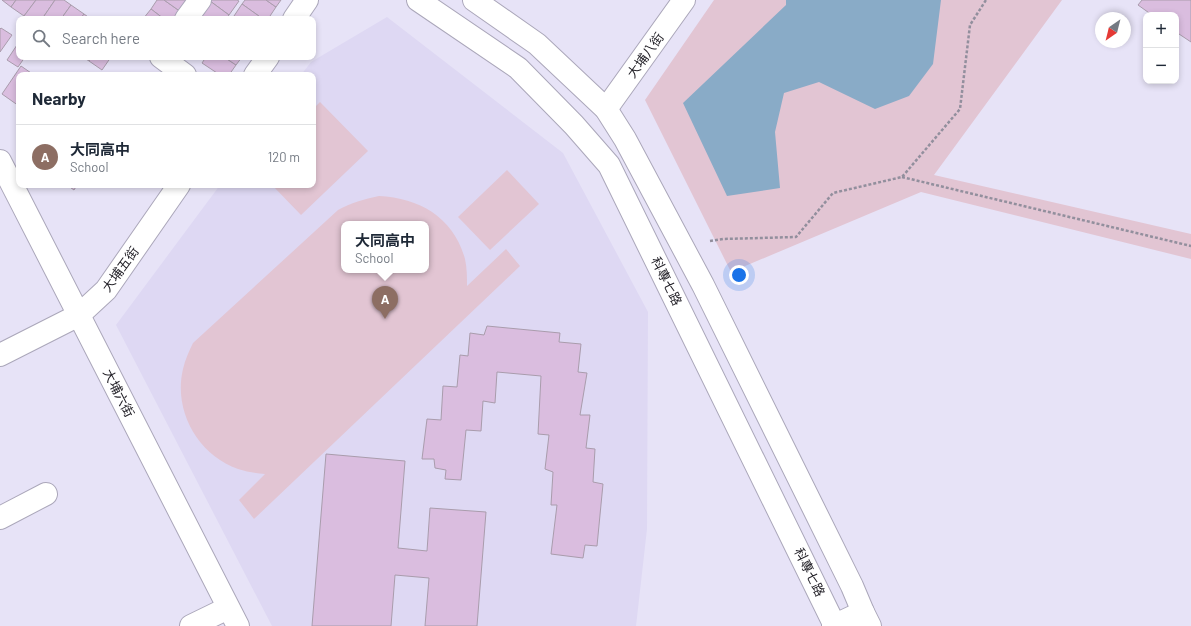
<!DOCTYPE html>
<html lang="en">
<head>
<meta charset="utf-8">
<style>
  :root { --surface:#fff; --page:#f6f6f7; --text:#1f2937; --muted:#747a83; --line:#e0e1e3; --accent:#2563eb }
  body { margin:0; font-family:Barlow,"Noto Sans TC",sans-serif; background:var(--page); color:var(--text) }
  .controls { position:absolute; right:12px; top:12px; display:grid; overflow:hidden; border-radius:8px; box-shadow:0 2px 6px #0003 }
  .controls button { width:36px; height:36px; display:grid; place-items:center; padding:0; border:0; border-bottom:1px solid var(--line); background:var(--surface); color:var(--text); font:20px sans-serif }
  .compass { position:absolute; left:1095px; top:12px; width:36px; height:36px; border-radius:50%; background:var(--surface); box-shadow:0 2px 6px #0003; rotate:215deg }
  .you { position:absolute; left:739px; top:275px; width:14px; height:14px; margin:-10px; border:3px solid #fff; border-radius:50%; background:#1a73e8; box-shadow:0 0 0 6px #1a73e833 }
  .badge { display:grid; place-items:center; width:26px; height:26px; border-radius:50%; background:var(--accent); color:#fff; font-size:13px; font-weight:700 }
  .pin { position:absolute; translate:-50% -33px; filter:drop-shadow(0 1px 2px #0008) }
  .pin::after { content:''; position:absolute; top:21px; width:14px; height:12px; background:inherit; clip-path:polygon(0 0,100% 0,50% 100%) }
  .popup { position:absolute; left:341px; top:221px; width:88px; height:52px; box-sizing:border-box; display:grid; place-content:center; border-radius:8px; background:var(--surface); filter:drop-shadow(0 1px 3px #0005); font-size:13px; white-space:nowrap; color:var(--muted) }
  .popup b { font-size:15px; color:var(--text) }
  .popup::after { content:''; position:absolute; left:50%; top:100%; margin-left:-8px; border:8px solid transparent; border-top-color:var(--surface) }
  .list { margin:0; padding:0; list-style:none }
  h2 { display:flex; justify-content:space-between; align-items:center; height:52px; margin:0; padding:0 16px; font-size:17px }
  h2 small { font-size:13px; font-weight:400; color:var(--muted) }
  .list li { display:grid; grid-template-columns:26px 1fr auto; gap:12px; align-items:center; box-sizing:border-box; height:64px; padding:0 16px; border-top:1px solid var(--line) }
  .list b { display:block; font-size:15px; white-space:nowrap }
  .list p { margin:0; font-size:13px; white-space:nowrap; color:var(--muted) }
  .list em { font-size:13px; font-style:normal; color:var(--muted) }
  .icon { flex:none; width:22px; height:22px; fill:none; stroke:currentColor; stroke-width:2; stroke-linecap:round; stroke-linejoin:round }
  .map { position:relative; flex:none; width:1191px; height:626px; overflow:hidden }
  .search { position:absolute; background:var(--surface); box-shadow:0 2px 6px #0003; left:16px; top:16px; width:300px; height:44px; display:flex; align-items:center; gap:10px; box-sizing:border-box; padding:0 14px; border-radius:8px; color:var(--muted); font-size:15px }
  .panel { position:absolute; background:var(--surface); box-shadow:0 2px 6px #0003; left:16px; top:72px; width:300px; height:116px; border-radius:8px }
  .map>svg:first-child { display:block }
</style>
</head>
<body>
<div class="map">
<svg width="1191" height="626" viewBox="0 0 1191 626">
  <rect width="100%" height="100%" fill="#e7e3f7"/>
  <path fill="#ded8f3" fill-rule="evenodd" d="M387,17L563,153L648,312L647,529L636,626H272L116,325L220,185H313V75H301L311,62ZM344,224H426V270H344Z"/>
  <g fill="#e2c5d3" fill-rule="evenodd">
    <path d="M714,0H1062L934,175L1191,234V259L921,192L731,272L645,100Z"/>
    <path d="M320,102L368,151L301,215L272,185H313V109Z"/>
    <path d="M507,170L539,204L490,250L458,217Z"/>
    <path d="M379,196C420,198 454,218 465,259C467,268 467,277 467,286L506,249L520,266L254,519L239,500L265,474C256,473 247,472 238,469C198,455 173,411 183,369C185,360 189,351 193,343L338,210C351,203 364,199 379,196ZM344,224H426V270H344Z"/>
  </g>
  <path fill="#89abc7" d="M786,0H941L933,64L909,96L875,109L819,82L784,93L775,132L780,188L727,196L683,103L786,5Z"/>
  <g fill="#dabddf" stroke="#a99cac">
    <path d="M2,0H16L11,7Z"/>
    <path d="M16,0H36L24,16L11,7Z"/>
    <path d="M36,0H55L42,19H29L24,16Z"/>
    <path d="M55,0H64L71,5L61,19H42Z"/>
    <path d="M157,0H164L181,12L175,19H164L151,9Z"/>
    <path d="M164,0H189L181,12Z"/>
    <path d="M210,0H237L239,1L229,15L210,1Z"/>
    <path d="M245,0H266L276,7L268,19H263L242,4Z"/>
    <path d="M266,0H281L276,7Z"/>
    <path d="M1142,0H1191V42L1176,32V15H1152L1138,5Z"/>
    <path d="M210,1L229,15L226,19H206L200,15Z"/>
    <path d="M242,4L263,19H232Z"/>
    <path d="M71,5L84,14L80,19H61Z"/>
    <path d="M151,9L164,19H143Z"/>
    <path d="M84,14L91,19H80Z"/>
    <path d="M1,28L12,35L0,52V29Z"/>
    <path d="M19,42V57H25L18,67L7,60Z"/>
    <path d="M83,57H92L89,61Z"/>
    <path d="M92,57H111L102,70L89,61Z"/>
    <path d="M206,57H224L236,65L229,75H220L202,63Z"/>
    <path d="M224,57H242L236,65Z"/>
    <path d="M21,66L34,75H19V106L2,94Z"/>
    <path d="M67,185H77L74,190Z"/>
    <path d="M487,326L560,333L559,342L581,344L578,372L587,373L580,415H590L586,448L595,449L593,482L603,484L597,546L585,545L583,558L551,554L557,505H551L553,472L545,469L549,435L538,434L541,376L497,372L495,403L483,401L481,431L466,430L461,480L445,479L446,470L435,468L434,459H422L427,419L441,420L443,386L457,387L460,355L468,356L470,333L484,335Z"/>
    <path d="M326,454L405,461L398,548L427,551L430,508L486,512L477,626H425L429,578L395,575L391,626H312Z"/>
  </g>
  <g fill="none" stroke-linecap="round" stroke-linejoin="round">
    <defs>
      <g id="street">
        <path d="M186,19L200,0"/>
        <path d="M294,19L307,0"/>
        <path d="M161,57L185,75"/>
        <path d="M255,75L268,57"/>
        <path d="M606,109L684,0"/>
        <path d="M0,161L238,626"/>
        <path d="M0,355L79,315L106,290L179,185"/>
        <path d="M0,518L46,494"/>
        <path d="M191,626L228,608"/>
        <path d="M833,626L863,612"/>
      </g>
      <g id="secondary">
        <path d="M418,0L518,68L574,125L609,165L835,626"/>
        <path d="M474,0L537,44L606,109L625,139L703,285L852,586L863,612L870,626"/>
      </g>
    </defs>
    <use href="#street" stroke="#aba7ba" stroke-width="24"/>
    <use href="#secondary" stroke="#aba7ba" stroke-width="24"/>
    <g stroke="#928f9d" stroke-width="2.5" stroke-dasharray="3 2" stroke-linecap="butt">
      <path d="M902,177L1191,246"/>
      <path d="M710,241L723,239L796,237L833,193L902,177L960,109L970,25L986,0"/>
    </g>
    <use href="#street" stroke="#fff" stroke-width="22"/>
    <use href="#secondary" stroke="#fff" stroke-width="22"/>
  </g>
  <g text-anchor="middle" stroke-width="4" stroke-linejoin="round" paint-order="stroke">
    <g font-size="13" fill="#232128" stroke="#fff">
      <text transform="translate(645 55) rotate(-54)" y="5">大埔八街</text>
      <text transform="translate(120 269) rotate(-54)" y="5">大埔五街</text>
      <text transform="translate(667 281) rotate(64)" y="5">科專七路</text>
      <text transform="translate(119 393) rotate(63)" y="5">大埔六街</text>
      <text transform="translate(810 572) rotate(64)" y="5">科專七路</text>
    </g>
  </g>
</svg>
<div class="controls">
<button>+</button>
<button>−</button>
</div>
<svg class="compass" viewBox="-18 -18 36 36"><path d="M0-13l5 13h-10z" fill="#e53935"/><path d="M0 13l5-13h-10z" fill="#747a83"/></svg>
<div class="you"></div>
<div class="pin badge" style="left:385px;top:319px;background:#8d6e63">A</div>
<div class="popup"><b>大同高中</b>School</div>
<div class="search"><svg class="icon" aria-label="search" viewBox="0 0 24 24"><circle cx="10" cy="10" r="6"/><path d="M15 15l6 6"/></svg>Search here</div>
<section class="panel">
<h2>Nearby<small></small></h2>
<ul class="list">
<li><span class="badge" style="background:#8d6e63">A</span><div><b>大同高中</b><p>School</p></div><em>120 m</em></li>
</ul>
</section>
</div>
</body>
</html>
